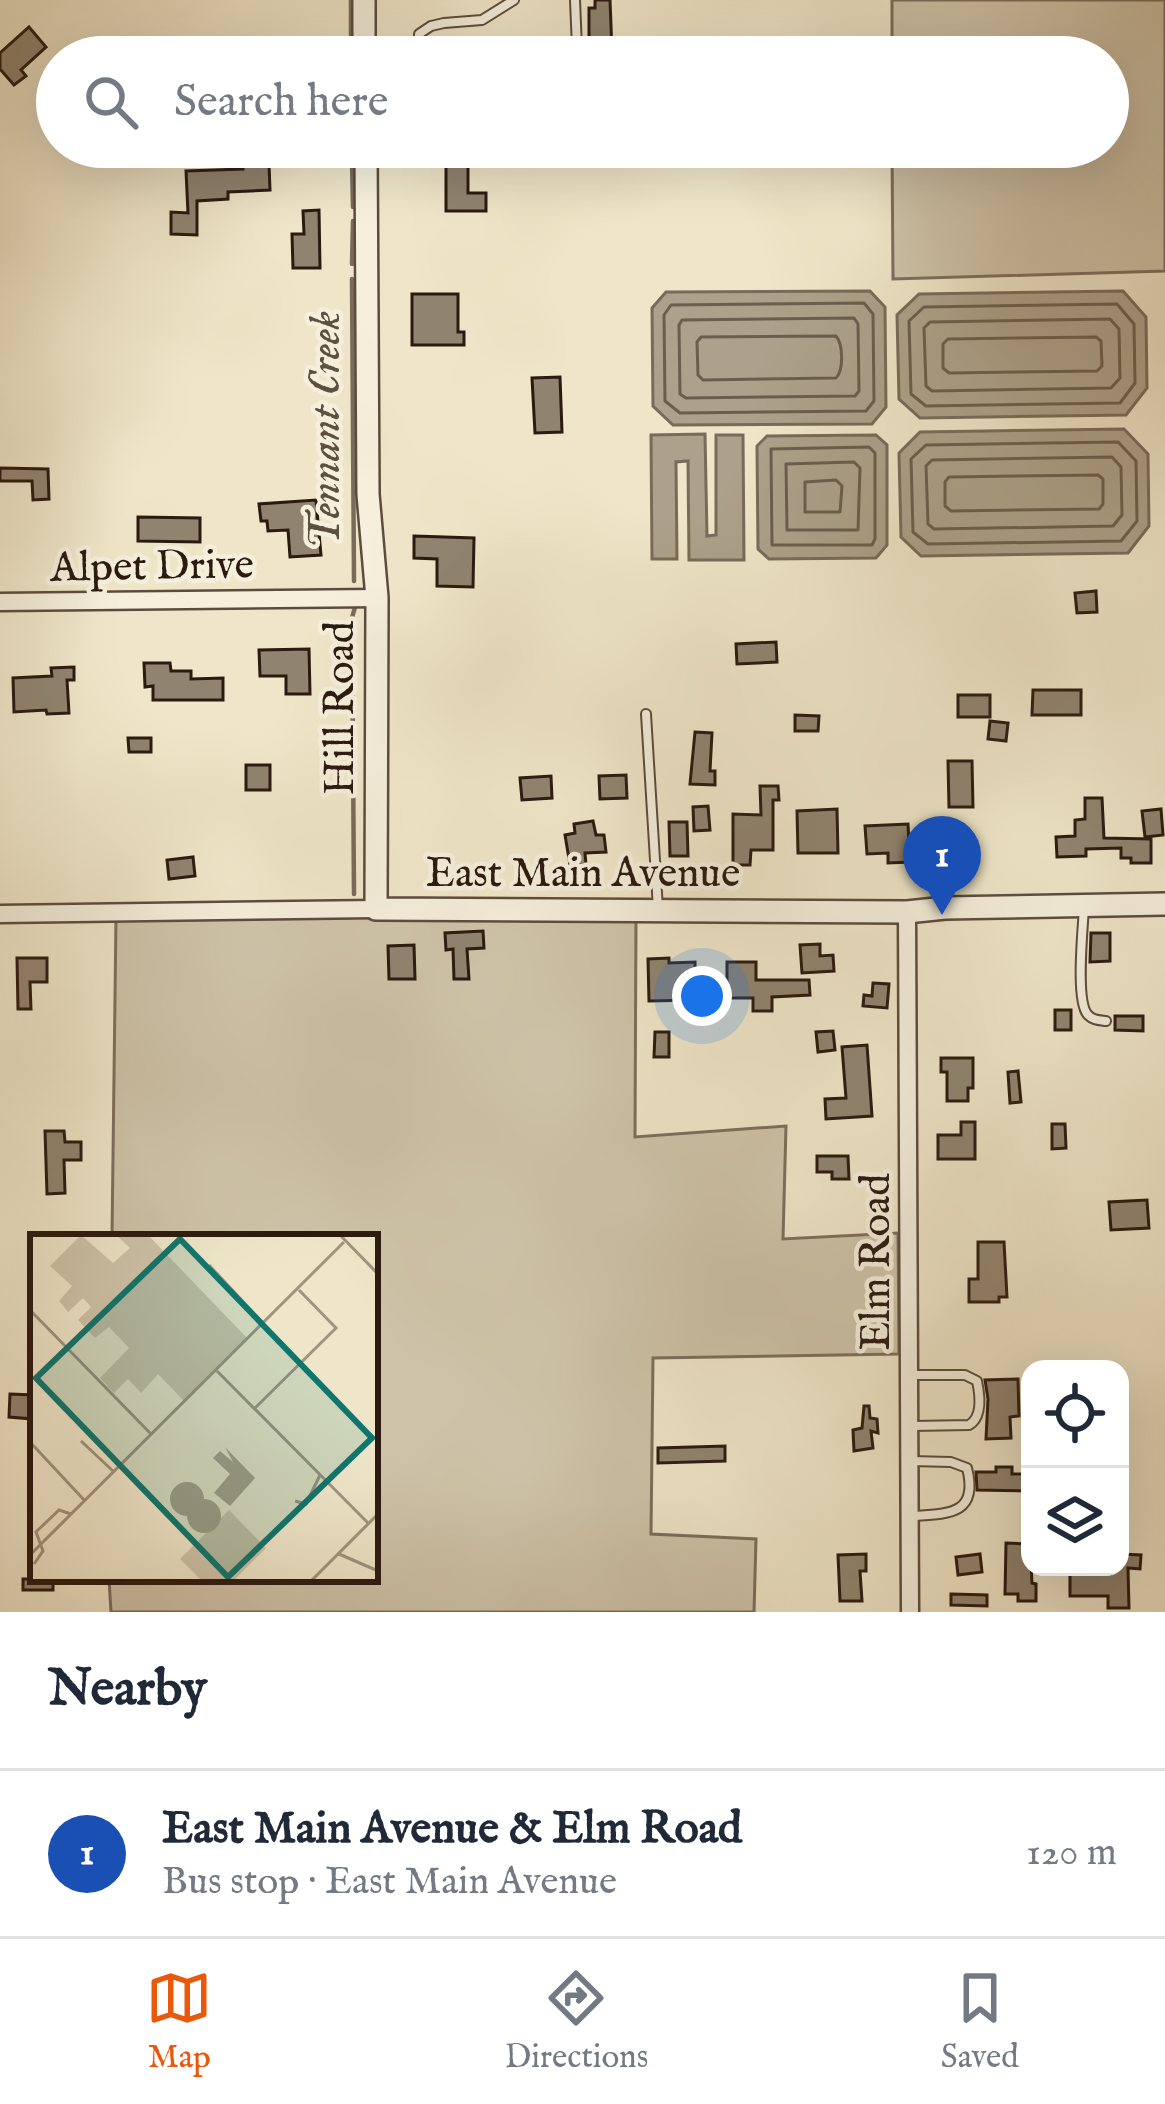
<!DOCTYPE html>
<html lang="en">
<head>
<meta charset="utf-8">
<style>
  :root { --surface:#fff; --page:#f6f6f7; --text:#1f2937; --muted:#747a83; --line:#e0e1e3; --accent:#ea580c }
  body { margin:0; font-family:"IM FELL English",serif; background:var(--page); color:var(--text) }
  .controls { position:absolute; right:36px; bottom:36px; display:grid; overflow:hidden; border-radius:24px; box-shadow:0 12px 48px #0002 }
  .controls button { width:108px; height:108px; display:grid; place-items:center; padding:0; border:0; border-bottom:3px solid var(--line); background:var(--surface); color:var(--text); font:60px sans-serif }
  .you { position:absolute; left:702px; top:996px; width:42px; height:42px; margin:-30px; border:9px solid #fff; border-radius:50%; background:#1a73e8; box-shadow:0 0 0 18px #1a73e833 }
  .badge { display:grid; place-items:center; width:78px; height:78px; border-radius:50%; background:var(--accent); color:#fff; font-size:39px; font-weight:700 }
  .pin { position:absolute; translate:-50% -99px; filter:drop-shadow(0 3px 6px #0008) }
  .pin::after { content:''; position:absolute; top:63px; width:42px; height:36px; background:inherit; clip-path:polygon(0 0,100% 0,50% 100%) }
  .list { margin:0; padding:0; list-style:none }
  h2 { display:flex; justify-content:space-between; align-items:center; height:156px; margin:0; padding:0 48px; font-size:51px }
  h2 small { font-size:39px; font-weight:400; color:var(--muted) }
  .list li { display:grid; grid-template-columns:78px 1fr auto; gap:36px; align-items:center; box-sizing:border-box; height:168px; padding:0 48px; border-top:3px solid var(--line) }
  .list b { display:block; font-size:45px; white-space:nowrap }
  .list p { margin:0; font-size:39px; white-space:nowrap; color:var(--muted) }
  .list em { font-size:39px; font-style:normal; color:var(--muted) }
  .icon { flex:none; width:66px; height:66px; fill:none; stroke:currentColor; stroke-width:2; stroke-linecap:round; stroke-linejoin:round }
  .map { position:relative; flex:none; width:1165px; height:1612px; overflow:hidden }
  .search { position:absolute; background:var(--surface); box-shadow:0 12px 48px #0002; left:36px; right:36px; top:36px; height:132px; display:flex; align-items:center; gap:30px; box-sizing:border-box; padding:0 42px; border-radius:66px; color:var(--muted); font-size:45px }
  .sheet { height:324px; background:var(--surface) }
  nav { display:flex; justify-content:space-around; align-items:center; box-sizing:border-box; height:168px; border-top:3px solid var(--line); background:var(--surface); font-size:33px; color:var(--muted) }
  nav a { display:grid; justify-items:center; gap:6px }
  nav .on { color:var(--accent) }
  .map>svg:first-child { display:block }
</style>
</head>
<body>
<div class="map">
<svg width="1165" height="1612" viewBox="0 0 1165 1612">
  <rect width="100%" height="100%" fill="#efe6c9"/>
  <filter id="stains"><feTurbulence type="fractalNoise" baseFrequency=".00167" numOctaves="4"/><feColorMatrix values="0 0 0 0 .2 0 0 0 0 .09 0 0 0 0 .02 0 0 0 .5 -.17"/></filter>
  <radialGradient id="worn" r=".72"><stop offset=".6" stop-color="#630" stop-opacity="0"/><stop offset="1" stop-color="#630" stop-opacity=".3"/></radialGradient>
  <g fill="#cec3a9" stroke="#7c6e5c" stroke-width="3">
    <path d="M892,0H1165V271L893,279L892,147H1108V57H892Z"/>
    <path d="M636,916L635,1137L786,1126L783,1239L898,1233L899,1354L653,1358L651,1534L756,1539L754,1612H111L109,1579H375V1237H112L116,917Z"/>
  </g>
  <g fill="#aca18a" stroke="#786b59" stroke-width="3">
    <path d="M870,291L885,307L886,407L872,424L673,425L653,406L652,308L666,292Z"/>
    <path d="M1123,291L1146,317L1147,388L1126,415L920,418L899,399L897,315L919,294Z"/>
    <path d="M1124,429L1148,454L1149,526L1128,553L921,556L901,537L899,453L920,432Z"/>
    <path d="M705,434L707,536L716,535V435H743L744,560H689L688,461L676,462L677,559H652L651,435Z"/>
    <path d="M876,435L887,445V545L876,558L769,559L758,549L757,446L767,436Z"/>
  </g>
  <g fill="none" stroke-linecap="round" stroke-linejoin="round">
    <g stroke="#6b5e4c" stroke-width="3">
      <path d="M864,303L873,314L874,401L866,411L680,413L665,401L664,315L671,305Z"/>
      <path d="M1117,304L1134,324L1135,383L1120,403L926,406L911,394L909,321L924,307Z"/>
      <path d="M854,318L858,324L859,391L855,396L686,398L680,394L679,325L682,320Z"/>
      <path d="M1110,319L1119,329L1120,378L1111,388L932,391L926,386L924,328L930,322Z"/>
      <path d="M836,336C843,344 844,370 836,378L703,380L698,375L697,342L701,337Z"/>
      <path d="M1096,337L1101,341L1102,366L1097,371L949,373L943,368V344L948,339Z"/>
      <path d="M1118,442L1136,461L1137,521L1121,541L928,544L913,532L911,459L926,445Z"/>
      <path d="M869,447L875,453V539L872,545H772L771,449Z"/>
      <path d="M1112,457L1121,467L1122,515L1113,526L934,529L928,524L926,466L932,460Z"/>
      <path d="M854,462L860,468L858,530H787L786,464Z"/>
      <path d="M1098,475L1103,479V504L1099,509L951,511L945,506V482L949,477Z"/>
      <path d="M836,480L842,486L840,512H805V482Z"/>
    </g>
    <g stroke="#786b59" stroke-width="4.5">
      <path d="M351,0V57"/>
      <path d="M352,161L353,207"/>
      <path d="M352,264L353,221"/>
      <path d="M352,279L354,581"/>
      <path d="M354,894L352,618L355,607"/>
    </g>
  </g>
  <g fill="#908470" stroke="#2a1a0f" stroke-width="3">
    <path d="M595,0H610L612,52H589V8H595Z"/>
    <path d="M29,27L46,47L21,70L26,76L14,85L0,69V53Z"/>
    <path d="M242,147H286L287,164H269L270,190L228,192V199L197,201V235L171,234V212L188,213L186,171L243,169Z"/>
    <path d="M446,159H468V193H486V211H446Z"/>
    <path d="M319,210L320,268H293L292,234H304L303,211Z"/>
    <path d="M412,294H458V332H464V345H412Z"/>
    <path d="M560,377L562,432L535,433L532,378Z"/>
    <path d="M0,468L48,469L49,499L33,500L32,481H0Z"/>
    <path d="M316,500L321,555L290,557L288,530L268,531L267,521H261L259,504Z"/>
    <path d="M138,517L200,518V542L138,541Z"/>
    <path d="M414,536L474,538L473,587L437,586V559L414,558Z"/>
    <path d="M1096,591L1097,612L1077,613L1075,593Z"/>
    <path d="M776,642L777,662L737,664L736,644Z"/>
    <path d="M309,649L310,694H286V676H260L259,650Z"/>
    <path d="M144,663H170L171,671H191V679L223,678V700H153V686L145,687Z"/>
    <path d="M74,667V680H67L69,713L47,714L46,710L14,712L13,678L52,676L51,668Z"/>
    <path d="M1033,690H1081V715H1032Z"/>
    <rect x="958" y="695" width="32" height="22"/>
    <path d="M795,715L819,716L818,731H795Z"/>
    <path d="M990,721L1008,723L1006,741L988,739Z"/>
    <path d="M695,732L712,733L710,771H715V785L690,784Z"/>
    <path d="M128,738H151V752H129Z"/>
    <path d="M948,761H972L973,807H949Z"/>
    <rect x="246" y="765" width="24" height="25"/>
    <path d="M626,775L627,798L600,799L599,776Z"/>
    <path d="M551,776L552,798L522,800L520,778Z"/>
    <path d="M760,786H778L779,800H773V850H751L750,865H733V814L761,815Z"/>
    <path d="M1085,798H1102L1104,838L1151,839V863H1131V858H1121V848L1086,849V856L1057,857L1056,837L1075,836V820L1085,819Z"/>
    <path d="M708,806L710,830L694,831L693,807Z"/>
    <path d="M837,809L838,853H798L797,811Z"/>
    <path d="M1161,809L1163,835L1145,837L1142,811Z"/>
    <path d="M593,821L596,835H604L606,852L585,853L586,865H570L565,835L575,833L574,824Z"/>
    <path d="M669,822H687L688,856H670Z"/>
    <path d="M908,824L910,862L888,863V853L867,854L865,826Z"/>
    <path d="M193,857L195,876L169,879L167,860Z"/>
    <path d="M483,931L484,948L467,949L469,979H454L453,949L446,950L445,933Z"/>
    <path d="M1091,933H1110V961L1090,962Z"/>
    <path d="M820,944V956L833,955L834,971L802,973L800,945Z"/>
    <path d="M414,945L415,979H389L388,946Z"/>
    <path d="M17,958H47V982H30L31,1009H18Z"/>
    <path d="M669,958V963L695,962L696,1000L649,1001L648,959Z"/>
    <path d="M727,962H756V980H809L810,995L772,997V1011H753V998H727Z"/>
    <path d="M873,983L889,984L887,1008L863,1006L864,995L872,996Z"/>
    <rect x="1055" y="1010" width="16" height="20"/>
    <path d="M1115,1016H1143V1031L1115,1030Z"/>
    <path d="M833,1031L835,1050L818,1052L816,1032Z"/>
    <path d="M655,1032H669V1057H654Z"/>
    <path d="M867,1045L872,1116L826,1119L825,1099L846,1098L842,1047Z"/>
    <path d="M941,1058H973V1088H968V1101H947V1072H941Z"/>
    <path d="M1018,1071L1021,1102L1010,1103L1008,1072Z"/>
    <path d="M961,1122H975V1159H938V1135H961Z"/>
    <path d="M1052,1124H1065L1066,1148L1052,1149Z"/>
    <path d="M45,1131H64L65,1142H81V1160H64L65,1193L47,1194Z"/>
    <path d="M817,1156H848L849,1179H832V1172H817Z"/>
    <path d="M1147,1200L1149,1228L1111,1230L1109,1202Z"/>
    <path d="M978,1242H1004L1007,1297H999V1302H969V1279H978Z"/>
    <path d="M1018,1379L1019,1416L1010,1417L1011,1438L986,1439L988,1399L985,1380Z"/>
    <path d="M10,1394L33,1395V1419L9,1417Z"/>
    <path d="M864,1406H869L870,1418L877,1419L878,1433L871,1431L873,1448L854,1451L853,1430L862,1428Z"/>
    <path d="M725,1446V1461L658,1463V1448Z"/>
    <path d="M996,1467H1012V1474H1026V1491L977,1490L976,1472H996Z"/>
    <path d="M1006,1543L1030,1544L1032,1583L1036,1584V1601H1018V1594H1005Z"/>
    <path d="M866,1554V1571H860L862,1601H840L838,1555Z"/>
    <path d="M980,1554L982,1572L958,1575L956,1557Z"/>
    <path d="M1120,1554L1141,1555L1140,1569L1128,1568L1129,1608H1108V1596H1070V1567H1120Z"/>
    <rect x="23" y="1579" width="30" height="11"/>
    <path d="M951,1594L987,1595V1606L951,1605Z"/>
  </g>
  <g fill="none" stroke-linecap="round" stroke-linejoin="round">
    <defs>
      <g id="service">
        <path d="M575,0L577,48"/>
        <path d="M366,55L415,54L419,48V34L431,26L444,23L482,20L514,0"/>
        <path d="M646,714L658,909"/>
        <path d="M1084,907C1083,928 1075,1002 1088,1015C1093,1020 1098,1020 1106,1021"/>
        <path d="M910,1375H965L977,1381C980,1395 983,1417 969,1425L912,1426"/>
        <path d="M910,1461L951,1462L967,1468C979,1515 948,1514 912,1516"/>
      </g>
      <g id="minor">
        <path d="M0,602L377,598"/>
        <path d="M907,912L910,1612"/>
        <path d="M0,914L376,909"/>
      </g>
      <g id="tertiary">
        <path d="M364,0V57"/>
        <path d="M366,147L368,494L377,598L376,909L907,912L945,908L1165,904"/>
      </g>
    </defs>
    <use href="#service" stroke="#5b4d3e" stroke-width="12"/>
    <use href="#minor" stroke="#5b4d3e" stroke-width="21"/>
    <use href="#tertiary" stroke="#5b4d3e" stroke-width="26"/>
    <use href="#service" stroke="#f5efdc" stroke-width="8"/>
    <use href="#minor" stroke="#f5efdc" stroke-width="16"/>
    <use href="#tertiary" stroke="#f5efdc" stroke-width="21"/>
  </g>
  <g text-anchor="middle" stroke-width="9" stroke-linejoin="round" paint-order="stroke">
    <g font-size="42" fill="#2a1a0f" stroke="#f5efdc">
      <text transform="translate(152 564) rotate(-1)" y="15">Alpet Drive</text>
      <text transform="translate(338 708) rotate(-90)" y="15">Hill Road</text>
      <text x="583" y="886">East Main Avenue</text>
      <text transform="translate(874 1262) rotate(-90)" y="15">Elm Road</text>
    </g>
    <g font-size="45" font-style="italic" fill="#5e5040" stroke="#f5efdc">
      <text transform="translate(323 430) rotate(-90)" y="16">Tennant Creek</text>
    </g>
  </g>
  <g transform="translate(30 1234)">
    <rect width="348" height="348" fill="#efe6c9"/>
    <path d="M51,1L83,29L100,14L86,1H118L218,105L154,167L128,140L111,159L98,145L84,159L70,144L99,114L79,93L65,104L48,86L61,73L53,64L38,78L29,67L42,52L20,32ZM199,276L236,314L203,347H172L150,325Z" fill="#cec3a9"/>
    <path d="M195,213L225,244L200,272L184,259L200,240L183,224L190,217L203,228ZM140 265a17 17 0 1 1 34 0a17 17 0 1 1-34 0ZM157 282a17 17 0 1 1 34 0a17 17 0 1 1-34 0Z" fill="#aca18a"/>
    <path fill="none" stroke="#a0947f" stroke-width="3" d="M310,1L348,40M179,31L234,90M0,76L121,200M187,137L338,289M224,175L306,94L269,56M51,207L84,238M0,208L55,267M265,267L276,270L290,241M309,320L348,337M0,321L314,8M4,330L13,317L6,298L29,276L41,280M281,347L348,280"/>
    <path fill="#0f766e" fill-opacity="0.15" stroke="#0f766e" stroke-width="6" d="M150,5L342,204L198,343L6,144Z"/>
    <rect width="348" height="348" fill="none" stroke="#2a1a0f" stroke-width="6"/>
  </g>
  <rect width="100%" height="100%" filter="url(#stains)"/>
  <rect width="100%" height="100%" fill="url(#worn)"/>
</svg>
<div class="controls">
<button><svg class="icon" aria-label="locate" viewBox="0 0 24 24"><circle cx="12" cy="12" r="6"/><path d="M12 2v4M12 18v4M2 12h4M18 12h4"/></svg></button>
<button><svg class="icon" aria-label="layers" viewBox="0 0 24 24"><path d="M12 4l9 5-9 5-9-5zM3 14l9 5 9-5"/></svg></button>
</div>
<div class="you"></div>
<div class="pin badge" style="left:942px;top:915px;background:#1a4fb4">1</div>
<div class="search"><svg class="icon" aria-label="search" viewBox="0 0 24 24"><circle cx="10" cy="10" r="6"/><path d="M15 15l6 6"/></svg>Search here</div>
</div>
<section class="sheet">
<h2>Nearby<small></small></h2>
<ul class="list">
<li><span class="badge" style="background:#1a4fb4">1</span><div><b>East Main Avenue &amp; Elm Road</b><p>Bus stop · East Main Avenue</p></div><em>120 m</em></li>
</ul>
</section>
<nav>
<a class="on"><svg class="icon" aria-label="map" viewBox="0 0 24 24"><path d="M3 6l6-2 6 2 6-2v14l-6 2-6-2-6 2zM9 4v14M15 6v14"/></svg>Map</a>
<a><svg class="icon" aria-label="directions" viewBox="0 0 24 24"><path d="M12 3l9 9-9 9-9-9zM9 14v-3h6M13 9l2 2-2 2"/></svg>Directions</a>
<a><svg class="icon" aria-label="saved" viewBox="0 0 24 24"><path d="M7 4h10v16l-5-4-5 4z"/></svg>Saved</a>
</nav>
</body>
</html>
